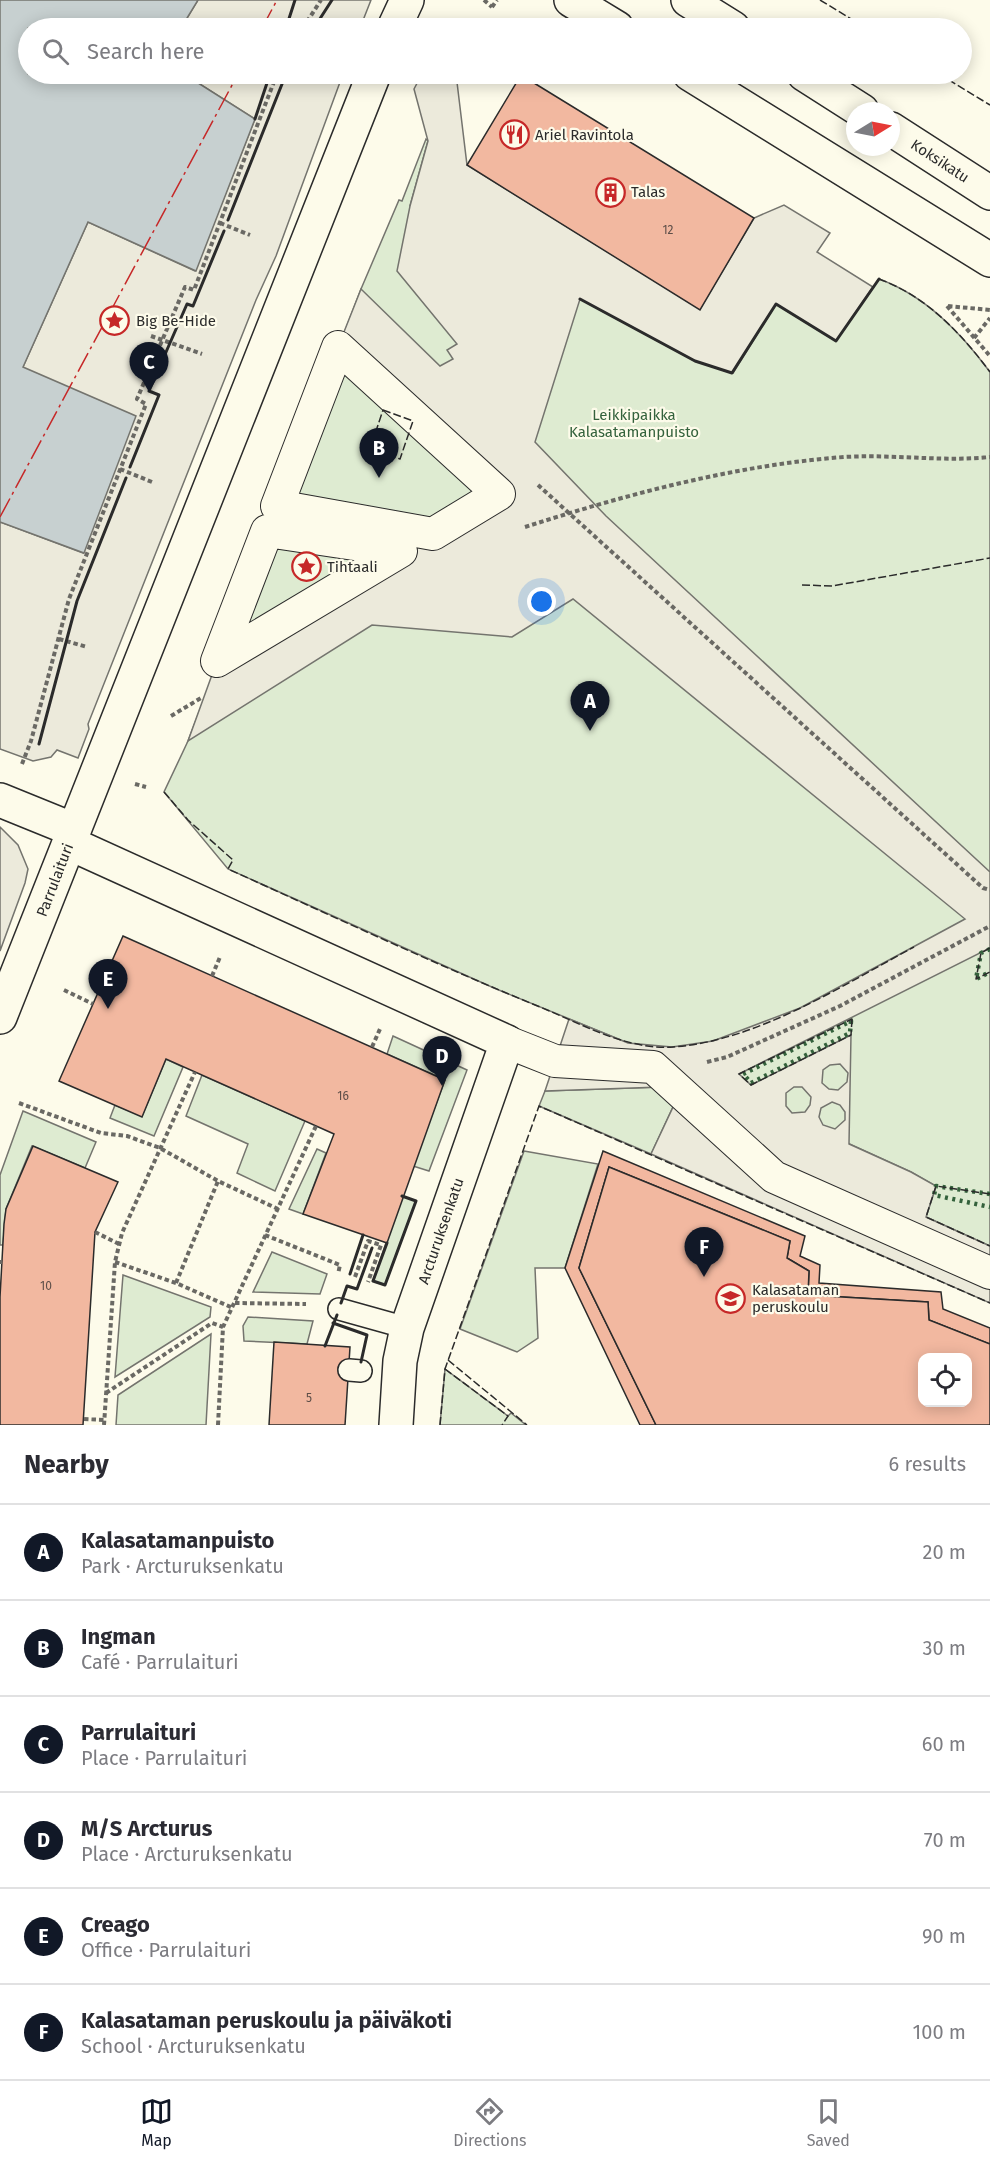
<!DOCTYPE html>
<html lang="en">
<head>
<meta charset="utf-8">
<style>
  :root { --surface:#fff; --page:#f2f2f3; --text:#2b2b33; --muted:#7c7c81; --line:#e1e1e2; --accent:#111827 }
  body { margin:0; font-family:"Fira Sans",sans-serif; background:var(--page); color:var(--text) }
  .controls { position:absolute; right:18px; bottom:18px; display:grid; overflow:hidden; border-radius:12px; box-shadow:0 3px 15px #0003 }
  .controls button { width:54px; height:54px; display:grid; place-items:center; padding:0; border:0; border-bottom:2px solid var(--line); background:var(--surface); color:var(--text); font:30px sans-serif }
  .compass { position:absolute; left:846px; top:102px; width:54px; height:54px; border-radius:50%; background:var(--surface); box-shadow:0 3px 15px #0003; rotate:80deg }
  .you { position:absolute; left:542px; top:602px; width:21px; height:21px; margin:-15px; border:4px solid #fff; border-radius:50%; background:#1a73e8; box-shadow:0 0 0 9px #1a73e833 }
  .badge { display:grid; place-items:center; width:39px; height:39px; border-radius:50%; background:var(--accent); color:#fff; font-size:20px; font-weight:700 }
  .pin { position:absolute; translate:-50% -50px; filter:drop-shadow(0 2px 3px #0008) }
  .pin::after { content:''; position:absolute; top:32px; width:21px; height:18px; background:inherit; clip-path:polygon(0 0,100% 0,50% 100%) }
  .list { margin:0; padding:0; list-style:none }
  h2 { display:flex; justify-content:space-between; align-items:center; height:78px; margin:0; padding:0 24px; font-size:26px }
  h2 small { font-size:20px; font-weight:400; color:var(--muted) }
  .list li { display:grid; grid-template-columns:39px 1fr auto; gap:18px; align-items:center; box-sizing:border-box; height:96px; padding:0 24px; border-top:2px solid var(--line) }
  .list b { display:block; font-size:22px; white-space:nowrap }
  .list p { margin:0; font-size:20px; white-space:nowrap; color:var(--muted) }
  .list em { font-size:20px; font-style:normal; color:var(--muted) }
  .icon { flex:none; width:33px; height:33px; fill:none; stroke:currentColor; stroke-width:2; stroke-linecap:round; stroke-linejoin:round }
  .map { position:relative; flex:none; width:990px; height:1425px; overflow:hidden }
  .search { position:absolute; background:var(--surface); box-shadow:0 3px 15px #0003; left:18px; right:18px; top:18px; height:66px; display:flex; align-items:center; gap:15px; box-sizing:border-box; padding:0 21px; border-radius:33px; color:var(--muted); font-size:22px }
  .sheet { height:654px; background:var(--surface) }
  nav { display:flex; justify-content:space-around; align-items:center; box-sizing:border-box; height:84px; border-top:2px solid var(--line); background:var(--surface); font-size:16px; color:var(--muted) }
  nav a { display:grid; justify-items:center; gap:3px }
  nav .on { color:var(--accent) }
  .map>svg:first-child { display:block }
</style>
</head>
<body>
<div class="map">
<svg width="990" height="1425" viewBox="0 0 990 1425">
  <rect width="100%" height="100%" fill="#fdfbea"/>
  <g fill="#deebd1" stroke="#74746e" stroke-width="1.5">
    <path d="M426,139L428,141L410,206L695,361L733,373L776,304L836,341L879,279C926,296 961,333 990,372V1246L926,1217L936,1186L911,1172L628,1043L494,988L228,869L164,792L188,741L361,289L399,200L402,201Z"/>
    <path d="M393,1036L467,1070L429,1171L413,1166L445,1080L387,1054Z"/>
    <path d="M166,1059L183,1067L154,1136L110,1118L115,1105L142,1116Z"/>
    <path d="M202,1075L305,1121L275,1191L237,1173L248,1144L186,1116Z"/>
    <path d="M661,1087L672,1096L673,1107L651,1154L539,1106L545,1091Z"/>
    <path d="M23,1111L96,1142L85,1168L32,1146L6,1209L3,1245H0V1175Z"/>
    <path d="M317,1149L326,1153L303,1214L289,1209Z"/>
    <path d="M524,1151L598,1164L565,1268H535L538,1338L517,1352L460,1329Z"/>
    <path d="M402,1196L416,1201L385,1285L373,1281Z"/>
    <path d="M272,1252L327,1274L320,1294L253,1292Z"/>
    <path d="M123,1275L211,1307L210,1317L115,1377Z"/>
    <path d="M248,1317L313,1321L307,1344L244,1341L243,1326Z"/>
    <path d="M211,1334L206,1425H116L118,1395Z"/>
    <path d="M445,1369L508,1416L511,1413L526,1425H440Z"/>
  </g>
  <g fill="#eceadb" stroke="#74746e" stroke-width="1.5" fill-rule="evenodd">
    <path d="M198,0H371L360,28H181Z"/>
    <path d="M184,74H343L276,256L256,300L88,724L89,729L78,758L57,750L51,757L33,761L0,749V522L83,553L23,367L88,222L195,271L255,119Z"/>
    <path d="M422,74H456L467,165L700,309L754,218L784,205L830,233L817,252L873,287L836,341L776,304L732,373L695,361L580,299L535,442L606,516L990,872V948L739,1074L751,1085L851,1035L849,1144L911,1172L936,1186L926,1217L990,1246V1303L651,1154L673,1107L672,1096L661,1087L545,1091L569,1019L628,1043L672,1047L713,1041L800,1008L965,919L573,599L512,637L372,625L188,741L217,661L499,494L338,347L361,289L440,366L453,359L447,350L457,344L397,271L410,206L428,141L414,89ZM840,1064L848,1073L847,1082L838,1090L829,1089L822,1083L823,1070L830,1065ZM794,1087H802L811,1097L810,1105L805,1112L792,1113L786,1106V1093ZM832,1102L840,1105L845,1112V1120L835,1129L823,1125L819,1117L821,1108Z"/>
    <path d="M0,827L18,845L28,869L25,883L0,951Z"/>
  </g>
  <path fill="#c7d0d0" stroke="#74746e" stroke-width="1.5" d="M0,0H198L181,28H28V74H184L255,119L196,271L88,222L23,367L136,416L84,553L0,522Z"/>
  <g fill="#f2b8a0" stroke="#2b2b2b" stroke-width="1.5" fill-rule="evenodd">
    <path d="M521,75L754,218L700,310L467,165Z"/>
    <path d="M123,936L445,1080L387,1243L303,1214L334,1134L166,1059L142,1117L59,1081Z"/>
    <path d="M33,1146L118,1182L95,1232L83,1425H0V1297L4,1224L6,1209Z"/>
    <path d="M603,1151L805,1236L800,1256L820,1265L819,1283L941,1292L943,1309L990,1328V1344L929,1320L928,1302L808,1295L809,1271L787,1258L790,1241L609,1167L579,1268L656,1425H640L565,1268Z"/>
    <path d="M609,1167L790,1241L787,1258L809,1271L808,1295L928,1302L929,1320L990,1344V1425H656L579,1268ZM922,1358H968V1402H922Z"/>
    <path d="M274,1342L350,1347L345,1425H269Z"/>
  </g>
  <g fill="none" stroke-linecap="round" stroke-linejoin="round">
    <defs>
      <g id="service">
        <path d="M339,1309L407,1328"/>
        <path d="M349,1370L361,1371"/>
      </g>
      <g id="pedestrian">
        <path d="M338,347L499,494L433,534L277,506Z"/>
        <path d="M267,531L401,551L217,661Z"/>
        <path d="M507,1042L555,1061L653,1067L774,1177L990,1273"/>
      </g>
      <path id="minor" d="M69,843L507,1042L407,1328L400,1361L396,1425"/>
      <g id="tertiary">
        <path d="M394,28L407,0"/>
        <path d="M0,800L74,830"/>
        <path d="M0,1017L374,74"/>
      </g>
      <g id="secondary">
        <path d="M571,0L617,28"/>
        <path d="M688,0L733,28"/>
        <path d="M690,74L990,260"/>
        <path d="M804,74L862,111"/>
        <path d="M891,129L990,193"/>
      </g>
    </defs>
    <use href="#service" stroke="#2b2b2b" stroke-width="24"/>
    <use href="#pedestrian" stroke="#2b2b2b" stroke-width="34"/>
    <use href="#minor" stroke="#2b2b2b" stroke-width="36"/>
    <use href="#tertiary" stroke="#2b2b2b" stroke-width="36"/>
    <use href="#secondary" stroke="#2b2b2b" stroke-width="36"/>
    <g stroke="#6a6964" stroke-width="4" stroke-dasharray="4.5 3" stroke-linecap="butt">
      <path d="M484,0L492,7"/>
      <path d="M492,7L497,0"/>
      <path d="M303,28L321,0"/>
      <path d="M220,223L250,235"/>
      <path d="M947,306L990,356"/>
      <path d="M948,306L990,310"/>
      <path d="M151,336L202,354"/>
      <path d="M974,338L990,318"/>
      <path d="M120,469L152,482"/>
      <path d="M538,485L983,888L990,890"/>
      <path d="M525,527C628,494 736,465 844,457C893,454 942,462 990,457"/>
      <path d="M59,639L87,647"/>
      <path d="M171,716L201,698"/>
      <path d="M22,764L31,741L69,599L146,404L137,399L185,287L194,290L277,74"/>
      <path d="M135,784L146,787"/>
      <path d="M212,976L220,957"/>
      <path d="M64,990L93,1004"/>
      <path d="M372,1047L380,1029"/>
      <path d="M707,1062L727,1057L840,1006L990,926"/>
      <path d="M19,1103L101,1133L127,1136L160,1148L218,1181L278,1209"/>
      <path d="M95,1232L119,1244"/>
      <path d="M265,1235L340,1265L338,1274"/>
      <path d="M0,1262H2"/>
      <path d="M115,1262L176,1283L233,1308"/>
      <path d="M355,1277L368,1241L381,1245L368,1282"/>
      <path d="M176,1283L218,1181"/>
      <path d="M235,1303L306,1304"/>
      <path d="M106,1393L212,1323L223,1327"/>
      <path d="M84,1419L104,1420"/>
      <path d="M104,1425L115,1262L122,1233L195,1072"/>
      <path d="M218,1425L223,1327L316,1126"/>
    </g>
    <use href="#service" stroke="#fdfbea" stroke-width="21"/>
    <use href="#pedestrian" stroke="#fdfbea" stroke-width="32"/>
    <use href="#minor" stroke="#fdfbea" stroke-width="33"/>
    <use href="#tertiary" stroke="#fdfbea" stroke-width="33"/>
    <use href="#secondary" stroke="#fdfbea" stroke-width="33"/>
    <g stroke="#34623c" stroke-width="4.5" stroke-dasharray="3 4.5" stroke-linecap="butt">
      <path d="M990,949L981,953L976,979L990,972"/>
      <path d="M851,1021L850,1033L751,1083L743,1074Z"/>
      <path d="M990,1194L936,1186L934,1195L990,1207"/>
    </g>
    <g stroke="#2b2b2b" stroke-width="1.5" stroke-dasharray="8 3" stroke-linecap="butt">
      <path d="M820,0L866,28"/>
      <path d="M939,74L990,105"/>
      <path d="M879,279C926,296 961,333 990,372"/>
      <path d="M383,410L413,421L400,459L370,449Z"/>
      <path d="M802,585L832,586L990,558"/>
      <path d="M164,792L188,820L233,860L228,869C332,916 435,964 540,1007C582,1024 626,1050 673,1047C757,1041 841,986 914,947"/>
      <path d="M990,948L981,953L976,979L990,972"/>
      <path d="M852,1019L851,1035L751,1085L739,1074Z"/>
      <path d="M990,1194L936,1186L926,1217L990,1246"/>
      <path d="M448,1360L527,1425"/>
      <path d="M445,1369L508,1416L502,1425"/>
      <path d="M440,1425L445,1369L539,1106L990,1303"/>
    </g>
    <g stroke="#2b2b2b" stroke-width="3">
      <path d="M286,28L295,0"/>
      <path d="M314,28L332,0"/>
      <path d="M255,119L270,74"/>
      <path d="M228,220L286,74"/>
      <path d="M580,299L695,361L732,373L776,304L836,341L879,279"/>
      <path d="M130,467L159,395L149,391L187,304L193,306L224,231"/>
      <path d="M39,744L77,601L126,478"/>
      <path d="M387,1243L373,1281L385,1285L416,1201L402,1196"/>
      <path d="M350,1274L363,1235"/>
      <path d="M341,1303L347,1286L357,1289L372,1248"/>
      <path d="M333,1323L367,1335L361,1362"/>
      <path d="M325,1346L337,1315"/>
    </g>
    <g stroke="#c62828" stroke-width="1.5" stroke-dasharray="21 4.5 3 4.5" stroke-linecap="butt">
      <path d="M262,28L277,0"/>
      <path d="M0,517L238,74"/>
    </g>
  </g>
  <defs>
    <symbol id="restaurant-ring" viewBox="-11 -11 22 22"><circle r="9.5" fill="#fdfbea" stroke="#c62828" stroke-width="1.5"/><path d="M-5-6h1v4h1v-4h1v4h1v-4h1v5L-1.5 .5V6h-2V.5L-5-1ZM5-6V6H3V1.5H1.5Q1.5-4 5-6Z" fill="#c62828"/></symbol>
    <symbol id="building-ring" viewBox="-11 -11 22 22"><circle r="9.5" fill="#fdfbea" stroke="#c62828" stroke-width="1.5"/><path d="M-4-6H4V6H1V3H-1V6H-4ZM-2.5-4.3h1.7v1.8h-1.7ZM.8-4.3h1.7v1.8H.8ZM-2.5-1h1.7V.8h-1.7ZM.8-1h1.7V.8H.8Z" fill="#c62828"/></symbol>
    <symbol id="sight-ring" viewBox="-11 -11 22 22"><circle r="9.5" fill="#fdfbea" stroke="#c62828" stroke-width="1.5"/><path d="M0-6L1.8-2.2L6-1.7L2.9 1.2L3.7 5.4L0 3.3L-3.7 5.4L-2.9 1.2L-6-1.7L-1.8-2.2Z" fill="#c62828"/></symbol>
    <symbol id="school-ring" viewBox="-11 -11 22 22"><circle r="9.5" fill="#fdfbea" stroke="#c62828" stroke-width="1.5"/><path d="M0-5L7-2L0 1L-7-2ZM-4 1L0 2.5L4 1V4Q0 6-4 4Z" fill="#c62828"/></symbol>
  </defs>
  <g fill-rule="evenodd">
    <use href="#restaurant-ring" x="498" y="118" width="33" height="33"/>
    <use href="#building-ring" x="594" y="176" width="33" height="33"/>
    <use href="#sight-ring" x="98" y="304" width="33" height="33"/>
    <use href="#sight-ring" x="290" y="550" width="33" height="33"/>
    <use href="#school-ring" x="714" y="1282" width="33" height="33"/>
  </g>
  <g text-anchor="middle" stroke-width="4.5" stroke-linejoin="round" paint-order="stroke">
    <g font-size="12" fill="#5d4e48">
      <text x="668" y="234">12</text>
      <text x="343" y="1100">16</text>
      <text x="46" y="1290">10</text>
      <text x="309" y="1402">5</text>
    </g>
    <g font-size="15" fill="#2b2b2b" stroke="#fdfbea" text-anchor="start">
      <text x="535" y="140">Ariel Ravintola</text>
      <text x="631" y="197">Talas</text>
      <text x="136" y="326">Big Be-Hide</text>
      <text x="327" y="572">Tihtaali</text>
      <text x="752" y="1295">Kalasataman<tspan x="752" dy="17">peruskoulu</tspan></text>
    </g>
    <g font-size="15" fill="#2b2b2b" stroke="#fdfbea">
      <text transform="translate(940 161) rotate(33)" y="5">Koksikatu</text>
      <text transform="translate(55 880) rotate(-69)" y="5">Parrulaituri</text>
      <text transform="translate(441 1231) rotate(-71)" y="5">Arcturuksenkatu</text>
    </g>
    <g font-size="15" fill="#34623c" stroke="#fdfbea">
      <text x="634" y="420">Leikkipaikka<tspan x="634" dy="17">Kalasatamanpuisto</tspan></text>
    </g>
  </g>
</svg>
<div class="controls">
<button><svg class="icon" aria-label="locate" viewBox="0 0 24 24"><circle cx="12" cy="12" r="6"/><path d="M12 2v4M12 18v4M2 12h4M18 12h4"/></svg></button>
</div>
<svg class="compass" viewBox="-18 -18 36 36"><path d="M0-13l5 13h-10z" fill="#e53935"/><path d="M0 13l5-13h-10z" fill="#7c7c81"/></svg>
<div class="you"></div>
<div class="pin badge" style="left:590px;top:731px">A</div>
<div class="pin badge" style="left:379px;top:478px">B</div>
<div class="pin badge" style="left:149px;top:392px">C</div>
<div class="pin badge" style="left:442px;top:1086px">D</div>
<div class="pin badge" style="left:108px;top:1009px">E</div>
<div class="pin badge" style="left:704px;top:1277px">F</div>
<div class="search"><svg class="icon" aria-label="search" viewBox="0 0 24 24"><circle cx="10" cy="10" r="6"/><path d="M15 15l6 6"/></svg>Search here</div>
</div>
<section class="sheet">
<h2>Nearby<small>6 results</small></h2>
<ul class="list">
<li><span class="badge">A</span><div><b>Kalasatamanpuisto</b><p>Park · Arcturuksenkatu</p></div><em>20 m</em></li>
<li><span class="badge">B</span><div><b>Ingman</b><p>Café · Parrulaituri</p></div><em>30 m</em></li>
<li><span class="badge">C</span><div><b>Parrulaituri</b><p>Place · Parrulaituri</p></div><em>60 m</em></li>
<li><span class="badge">D</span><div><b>M/S Arcturus</b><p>Place · Arcturuksenkatu</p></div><em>70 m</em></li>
<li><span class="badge">E</span><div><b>Creago</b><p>Office · Parrulaituri</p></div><em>90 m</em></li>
<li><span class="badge">F</span><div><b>Kalasataman peruskoulu ja päiväkoti</b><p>School · Arcturuksenkatu</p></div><em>100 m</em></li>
</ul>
</section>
<nav>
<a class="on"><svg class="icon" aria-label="map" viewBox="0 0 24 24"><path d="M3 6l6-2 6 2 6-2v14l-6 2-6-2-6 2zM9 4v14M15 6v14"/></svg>Map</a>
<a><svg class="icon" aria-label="directions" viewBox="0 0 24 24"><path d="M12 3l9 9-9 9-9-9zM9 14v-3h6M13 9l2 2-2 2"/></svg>Directions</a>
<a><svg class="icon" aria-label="saved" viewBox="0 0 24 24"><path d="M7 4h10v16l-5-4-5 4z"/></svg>Saved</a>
</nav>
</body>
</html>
